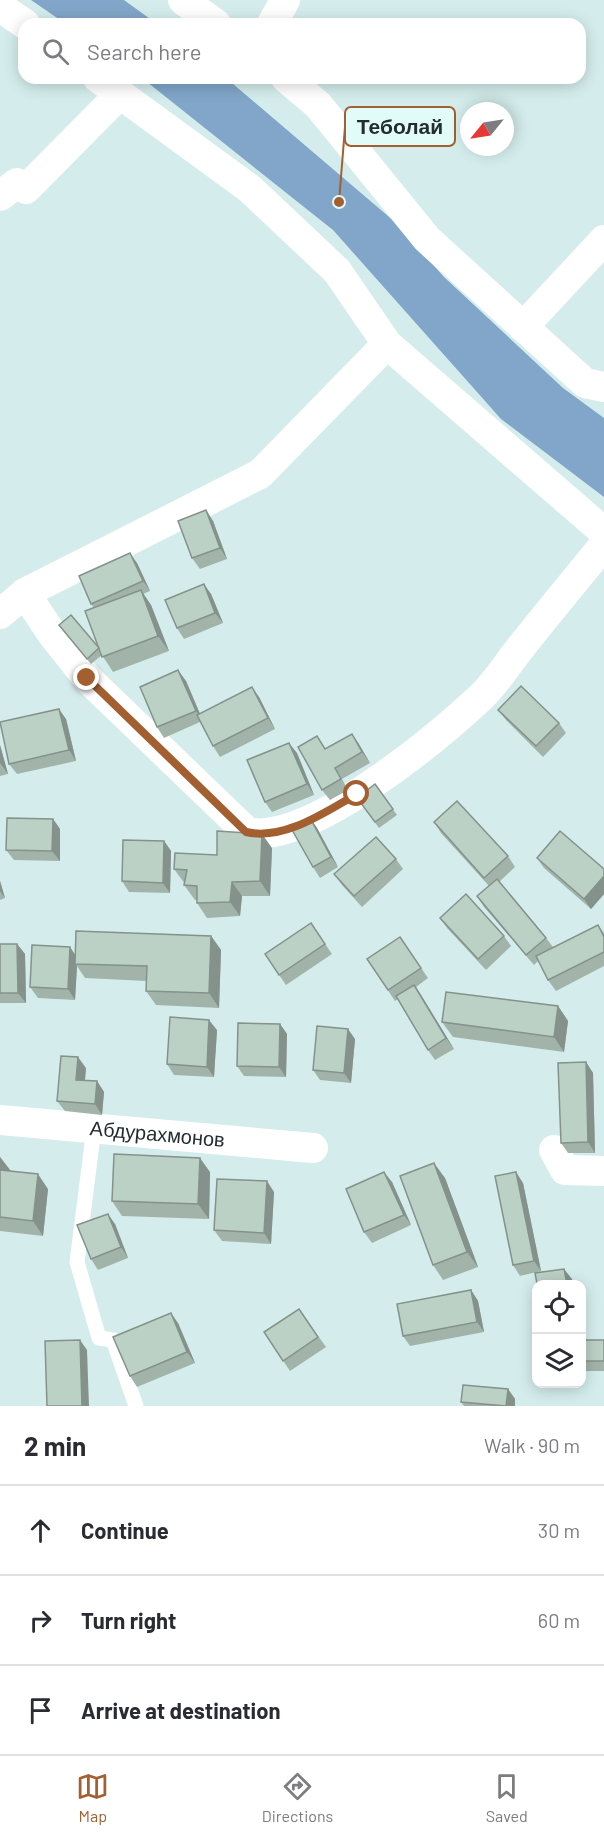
<!DOCTYPE html>
<html lang="en">
<head>
<meta charset="utf-8">
<style>
  :root { --surface:#fff; --page:#f7f7f7; --text:#2b2b33; --muted:#7c7c81; --line:#e1e1e2; --accent:#a35f30 }
  body { margin:0; font-family:Barlow,sans-serif; background:var(--page); color:var(--text) }
  .controls { position:absolute; right:18px; bottom:18px; display:grid; overflow:hidden; border-radius:12px; box-shadow:0 3px 15px #0003 }
  .controls button { width:54px; height:54px; display:grid; place-items:center; padding:0; border:0; border-bottom:2px solid var(--line); background:var(--surface); color:var(--text); font:30px sans-serif }
  .compass { position:absolute; left:460px; top:102px; width:54px; height:54px; border-radius:50%; background:var(--surface); box-shadow:0 3px 15px #0003; rotate:240deg }
  .stop { position:absolute; width:18px; height:18px; margin:-14px; border:4px solid #a35f30; border-radius:50%; background:#fff }
  .stop.end { background:#a35f30; border-color:#fff; box-shadow:0 2px 6px #0008 }
  .list { margin:0; padding:0; list-style:none }
  h2 { display:flex; justify-content:space-between; align-items:center; height:78px; margin:0; padding:0 24px; font-size:26px }
  h2 small { font-size:20px; font-weight:400; color:var(--muted) }
  .list li { display:grid; grid-template-columns:39px 1fr auto; gap:18px; align-items:center; box-sizing:border-box; height:90px; padding:0 24px; border-top:2px solid var(--line) }
  .list b { display:block; font-size:22px; white-space:nowrap }
  .list em { font-size:20px; font-style:normal; color:var(--muted) }
  .icon { flex:none; width:33px; height:33px; fill:none; stroke:currentColor; stroke-width:2; stroke-linecap:round; stroke-linejoin:round }
  .map { position:relative; flex:none; width:604px; height:1406px; overflow:hidden }
  .search { position:absolute; background:var(--surface); box-shadow:0 3px 15px #0003; left:18px; right:18px; top:18px; height:66px; display:flex; align-items:center; gap:15px; box-sizing:border-box; padding:0 21px; border-radius:18px; color:var(--muted); font-size:22px }
  .sheet { height:348px; background:var(--surface) }
  nav { display:flex; justify-content:space-around; align-items:center; box-sizing:border-box; height:84px; border-top:2px solid var(--line); background:var(--surface); font-size:16px; color:var(--muted) }
  nav a { display:grid; justify-items:center; gap:3px }
  nav .on { color:var(--accent) }
  .map>svg:first-child { display:block }
</style>
</head>
<body>
<div class="map">
<svg width="604" height="1406" viewBox="0 0 604 1406">
  <rect width="100%" height="100%" fill="#d4edec"/>
  <g fill="#81a6c9">
    <path d="M31,0H124L157,24H66Z"/>
    <path d="M142,78H226L395,222L444,277L563,388L604,418V497L501,419L333,230Z"/>
  </g>
  <g fill="none" stroke-linecap="round" stroke-linejoin="round">
    <path stroke="#fff" stroke-width="15" d="M94,1128L77,1262L99,1338L113,1340L136,1406"/>
    <g stroke="#fff" stroke-width="30">
      <path d="M183,0L216,24"/>
      <path d="M0,7L25,24"/>
      <path d="M272,24L285,0"/>
      <path d="M98,78L250,189L337,271L387,344"/>
      <path d="M286,78L318,105L427,239L585,383L604,387"/>
      <path d="M0,196L17,183L26,189L120,94"/>
      <path d="M523,327L604,240"/>
      <path d="M25,593L52,634L87,678L247,832C307,847 437,738 481,697C496,683 508,663 521,647C548,613 576,579 604,545"/>
      <path d="M0,614L25,593L260,474L387,344L604,532"/>
      <path id="s1" d="M0,1120L313,1148"/>
      <path d="M554,1150L565,1170L604,1171"/>
    </g>
  </g>
  <g fill="#a2b4aa">
    <path d="M206,510L213,521L227,559L200,569L192,558Z"/>
    <path d="M137,563L150,591L143,594L151,605L169,651L113,672L102,655L91,664L59,625L99,648L94,608L91,604Z"/>
    <path d="M211,594L223,623L184,639L177,628Z"/>
    <path d="M186,681L200,714L259,697L275,729L220,757L213,746L200,722L164,738L157,727Z"/>
    <path d="M498,710L559,723L566,733L543,757L506,720Z"/>
    <path d="M66,719L76,761L17,774L9,764Z"/>
    <path d="M352,734L370,763L342,779L348,790L330,800L322,790L326,749Z"/>
    <path d="M0,745L8,774L0,776Z"/>
    <path d="M297,753L314,795L272,812L265,802Z"/>
    <path d="M375,784L397,815L379,828L357,798Z"/>
    <path d="M310,818L317,828L338,867L320,878L313,867Z"/>
    <path d="M53,819L60,829V861L14,860L6,850Z"/>
    <path d="M434,822L508,856L515,867L499,882L546,938L553,947L598,925L604,933V966L556,991L548,980L538,961L534,965L484,907L477,896L489,886L441,833Z"/>
    <path d="M164,841L171,851L170,893L129,892L122,881Z"/>
    <path d="M272,848L270,896H242L240,916L207,918L197,903V900H195L184,885L185,884L174,869L217,855Z"/>
    <path d="M537,858L604,869V894L591,909L544,868Z"/>
    <path d="M396,859L403,869L362,907L342,885L334,874Z"/>
    <path d="M0,881L5,898L0,900Z"/>
    <path d="M440,918L504,936L511,946L486,970L447,928Z"/>
    <path d="M311,923L332,954L286,985L265,954Z"/>
    <path d="M211,936L221,950L219,1008L156,1005L146,991V981L85,978L77,966L75,1000L38,998L30,987L70,947L75,955Z"/>
    <path d="M400,937L428,978L416,987L454,1049L435,1060L428,1050L398,999L395,1001L367,959Z"/>
    <path d="M0,944H17L25,954L26,1003H0Z"/>
    <path d="M558,1006L568,1021L564,1052L453,1037L442,1022Z"/>
    <path d="M280,1024L287,1034L286,1077L244,1076L237,1066Z"/>
    <path d="M217,1030L214,1077L174,1075L167,1064Z"/>
    <path d="M355,1039L351,1083L320,1080L313,1070Z"/>
    <path d="M586,1062L593,1073L595,1153H568L561,1143Z"/>
    <path d="M86,1068L85,1080L97,1081L104,1092L102,1115L65,1111L57,1101Z"/>
    <path d="M0,1157L10,1171L48,1189L43,1236L0,1231Z"/>
    <path d="M210,1172L209,1219L122,1216L112,1201Z"/>
    <path d="M445,1178L478,1267L443,1280L433,1265Z"/>
    <path d="M392,1182L411,1225L372,1243L364,1232Z"/>
    <path d="M523,1183L541,1271L520,1276L513,1265Z"/>
    <path d="M274,1192L271,1244L222,1241L214,1230Z"/>
    <path d="M115,1224L128,1258L98,1270L91,1259Z"/>
    <path d="M471,1290L478,1301L484,1332L410,1346L403,1336Z"/>
    <path d="M299,1309L326,1347L290,1371L264,1332Z"/>
    <path d="M178,1323L195,1363L137,1387L130,1376Z"/>
    <rect x="582" y="1340" width="22" height="31"/>
    <path d="M508,1389L515,1399V1406H464L461,1402Z"/>
  </g>
  <g fill="#84928b">
    <path d="M206,510L213,521L227,559L220,548Z"/>
    <path d="M130,553L137,563L150,591L143,581Z"/>
    <path d="M204,584L211,594L223,623L215,613Z"/>
    <path d="M141,590L151,605L169,651L158,636Z"/>
    <path d="M178,670L186,681L203,721L196,711Z"/>
    <path d="M252,687L259,697L275,729L268,718Z"/>
    <path d="M59,709L66,719L76,761L69,750Z"/>
    <path d="M352,734L359,744L370,763L362,752Z"/>
    <path d="M289,743L297,753L314,795L307,784Z"/>
    <path d="M0,745L8,774L0,763Z"/>
    <path d="M310,818L317,828L338,867L331,857Z"/>
    <path d="M53,819L60,829V861L52,851Z"/>
    <path d="M262,834L272,848L270,896L260,881Z"/>
    <path d="M164,841L171,851L170,893L163,883Z"/>
    <path d="M604,876V894L591,909L584,899Z"/>
    <path d="M0,881L5,898L0,891Z"/>
    <path d="M232,882L242,896L240,916L230,902Z"/>
    <path d="M211,936L221,950L219,1008L209,993Z"/>
    <path d="M17,944L25,954L26,1003L18,993Z"/>
    <path d="M70,947L77,958L75,964L77,966L75,1000L68,989Z"/>
    <path d="M414,985L421,995L454,1049L446,1038Z"/>
    <path d="M558,1006L568,1021L564,1052L554,1037Z"/>
    <path d="M209,1020L217,1030L214,1077L207,1067Z"/>
    <path d="M280,1024L287,1034L286,1077L279,1067Z"/>
    <path d="M348,1029L355,1039L351,1083L344,1073Z"/>
    <path d="M78,1057L86,1068L84,1090L76,1080Z"/>
    <path d="M586,1062L593,1073L595,1153L588,1142Z"/>
    <path d="M97,1081L104,1092L102,1115L95,1104Z"/>
    <path d="M0,1157L11,1171H0Z"/>
    <path d="M200,1158L210,1172L209,1219L198,1204Z"/>
    <path d="M434,1163L445,1178L478,1267L467,1252Z"/>
    <path d="M384,1172L392,1182L411,1225L404,1215Z"/>
    <path d="M516,1172L523,1183L541,1271L534,1261Z"/>
    <path d="M38,1174L48,1189L43,1236L33,1221Z"/>
    <path d="M267,1181L274,1192L271,1244L264,1233Z"/>
    <path d="M108,1214L115,1224L128,1258L121,1247Z"/>
    <path d="M564,1269L572,1279L573,1284H567Z"/>
    <path d="M471,1290L478,1301L484,1332L477,1322Z"/>
    <path d="M171,1313L178,1323L195,1363L187,1352Z"/>
    <path d="M80,1340L87,1350L89,1406H82Z"/>
    <path d="M508,1389L515,1399V1406H506Z"/>
  </g>
  <g fill="#bcd1c6" stroke="#84928b" stroke-width="1.5">
    <path d="M206,510L220,548L192,558L178,521Z"/>
    <path d="M130,553L143,581L91,604L79,576Z"/>
    <path d="M204,584L215,613L177,628L165,600Z"/>
    <path d="M141,590L158,636L102,657L85,611Z"/>
    <path d="M71,615L99,648L87,659L59,625Z"/>
    <path d="M178,670L196,711L157,727L140,687Z"/>
    <path d="M521,686L559,723L536,746L498,710Z"/>
    <path d="M252,687L268,718L213,746L197,715Z"/>
    <path d="M59,709L69,750L9,764L0,722Z"/>
    <path d="M352,734L362,752L335,768L341,779L322,790L298,747L317,736L325,749Z"/>
    <path d="M289,743L307,784L265,802L247,760Z"/>
    <path d="M375,784L393,809L375,822L357,798Z"/>
    <path d="M457,801L508,856L484,878L434,822Z"/>
    <path d="M7,818L53,819L52,851L6,850Z"/>
    <path d="M310,818L331,857L313,867L291,828Z"/>
    <path d="M217,831L262,834L260,881L232,882L230,902L197,903V886L184,885L187,870L174,869L175,853L217,855Z"/>
    <path d="M560,831L604,869V876L584,899L537,858Z"/>
    <path d="M376,837L396,859L354,896L334,874Z"/>
    <path d="M123,840L164,841L163,883L122,881Z"/>
    <path d="M497,879L546,938L526,955L477,896Z"/>
    <path d="M466,894L504,936L478,959L440,918Z"/>
    <path d="M311,923L325,944L279,975L265,954Z"/>
    <path d="M598,925L604,937V952L548,980L536,956Z"/>
    <path d="M76,931L211,936L209,993L146,991L147,966L75,964Z"/>
    <path d="M400,937L421,968L388,990L367,959Z"/>
    <path d="M0,944H17L18,993H0Z"/>
    <path d="M32,945L70,947L68,989L30,987Z"/>
    <path d="M414,985L446,1038L428,1050L396,996Z"/>
    <path d="M446,992L558,1006L554,1037L442,1022Z"/>
    <path d="M170,1017L209,1020L207,1067L167,1064Z"/>
    <path d="M238,1023L280,1024L279,1067L237,1066Z"/>
    <path d="M317,1026L348,1029L344,1073L313,1070Z"/>
    <path d="M61,1056L78,1057L76,1080L97,1081L95,1104L57,1101Z"/>
    <path d="M586,1062L588,1142L561,1143L558,1063Z"/>
    <path d="M114,1154L200,1158L198,1204L112,1201Z"/>
    <path d="M434,1163L467,1252L433,1265L400,1176Z"/>
    <path d="M0,1170L38,1174L33,1221L0,1217Z"/>
    <path d="M384,1172L404,1215L364,1232L346,1189Z"/>
    <path d="M516,1172L534,1261L513,1265L495,1176Z"/>
    <path d="M217,1179L267,1181L264,1233L214,1230Z"/>
    <path d="M108,1214L121,1247L91,1259L77,1225Z"/>
    <path d="M564,1269L567,1284H537L535,1273Z"/>
    <path d="M471,1290L477,1322L403,1336L397,1304Z"/>
    <path d="M299,1309L318,1337L283,1361L264,1332Z"/>
    <path d="M171,1313L187,1352L130,1376L113,1337Z"/>
    <path d="M80,1340L82,1406H47L45,1341Z"/>
    <rect x="582" y="1340" width="22" height="21"/>
    <path d="M463,1385L508,1389L506,1406L461,1402Z"/>
  </g>
  <g fill="none" stroke-linecap="round" stroke-linejoin="round">
    <path stroke="#a35f30" stroke-width="8" d="M87,678L246,832C284,841 325,812 357,794"/>
  </g>
  <g text-anchor="middle" stroke-width="4.5" stroke-linejoin="round" paint-order="stroke">
    <g font-size="20" fill="#232d2d" stroke="#e1fbf9">
      <text dy="7" stroke="none"><textPath href="#s1" startOffset="158">Абдурахмонов</textPath></text>
    </g>
  </g>
  <path fill="none" stroke="#a35f30" stroke-width="2" d="M339 202L345 127"/>
  <circle fill="#a35f30" stroke="#e1fbf9" stroke-width="2" cx="339" cy="202" r="6"/>
  <rect fill="#e1fbf9" stroke="#a35f30" stroke-width="2" x="345" y="107" width="110" height="39" rx="6"/>
  <g font-size="21" text-anchor="middle" font-weight="bold" fill="#232d2d">
    <text x="400" y="134">Теболай</text>
  </g>
</svg>
<div class="controls">
<button><svg class="icon" aria-label="locate" viewBox="0 0 24 24"><circle cx="12" cy="12" r="6"/><path d="M12 2v4M12 18v4M2 12h4M18 12h4"/></svg></button>
<button><svg class="icon" aria-label="layers" viewBox="0 0 24 24"><path d="M12 4l9 5-9 5-9-5zM3 14l9 5 9-5"/></svg></button>
</div>
<svg class="compass" viewBox="-18 -18 36 36"><path d="M0-13l5 13h-10z" fill="#e53935"/><path d="M0 13l5-13h-10z" fill="#7c7c81"/></svg>
<div class="stop" style="left:357px;top:794px"></div>
<div class="stop end" style="left:87px;top:678px"></div>
<div class="search"><svg class="icon" aria-label="search" viewBox="0 0 24 24"><circle cx="10" cy="10" r="6"/><path d="M15 15l6 6"/></svg>Search here</div>
</div>
<section class="sheet">
<h2>2 min<small>Walk · 90 m</small></h2>
<ul class="list">
<li><svg class="icon" aria-label="ahead" viewBox="0 0 24 24"><path d="M12 20V5M6 11l6-6 6 6"/></svg><div><b>Continue</b></div><em>30 m</em></li>
<li><svg class="icon" aria-label="right" viewBox="0 0 24 24"><path d="M7 20v-9h11M14 6l5 5-5 5"/></svg><div><b>Turn right</b></div><em>60 m</em></li>
<li><svg class="icon" aria-label="arrive" viewBox="0 0 24 24"><path d="M6 21V4h12l-3 4 3 4H6"/></svg><div><b>Arrive at destination</b></div></li>
</ul>
</section>
<nav>
<a class="on"><svg class="icon" aria-label="map" viewBox="0 0 24 24"><path d="M3 6l6-2 6 2 6-2v14l-6 2-6-2-6 2zM9 4v14M15 6v14"/></svg>Map</a>
<a><svg class="icon" aria-label="directions" viewBox="0 0 24 24"><path d="M12 3l9 9-9 9-9-9zM9 14v-3h6M13 9l2 2-2 2"/></svg>Directions</a>
<a><svg class="icon" aria-label="saved" viewBox="0 0 24 24"><path d="M7 4h10v16l-5-4-5 4z"/></svg>Saved</a>
</nav>
</body>
</html>
